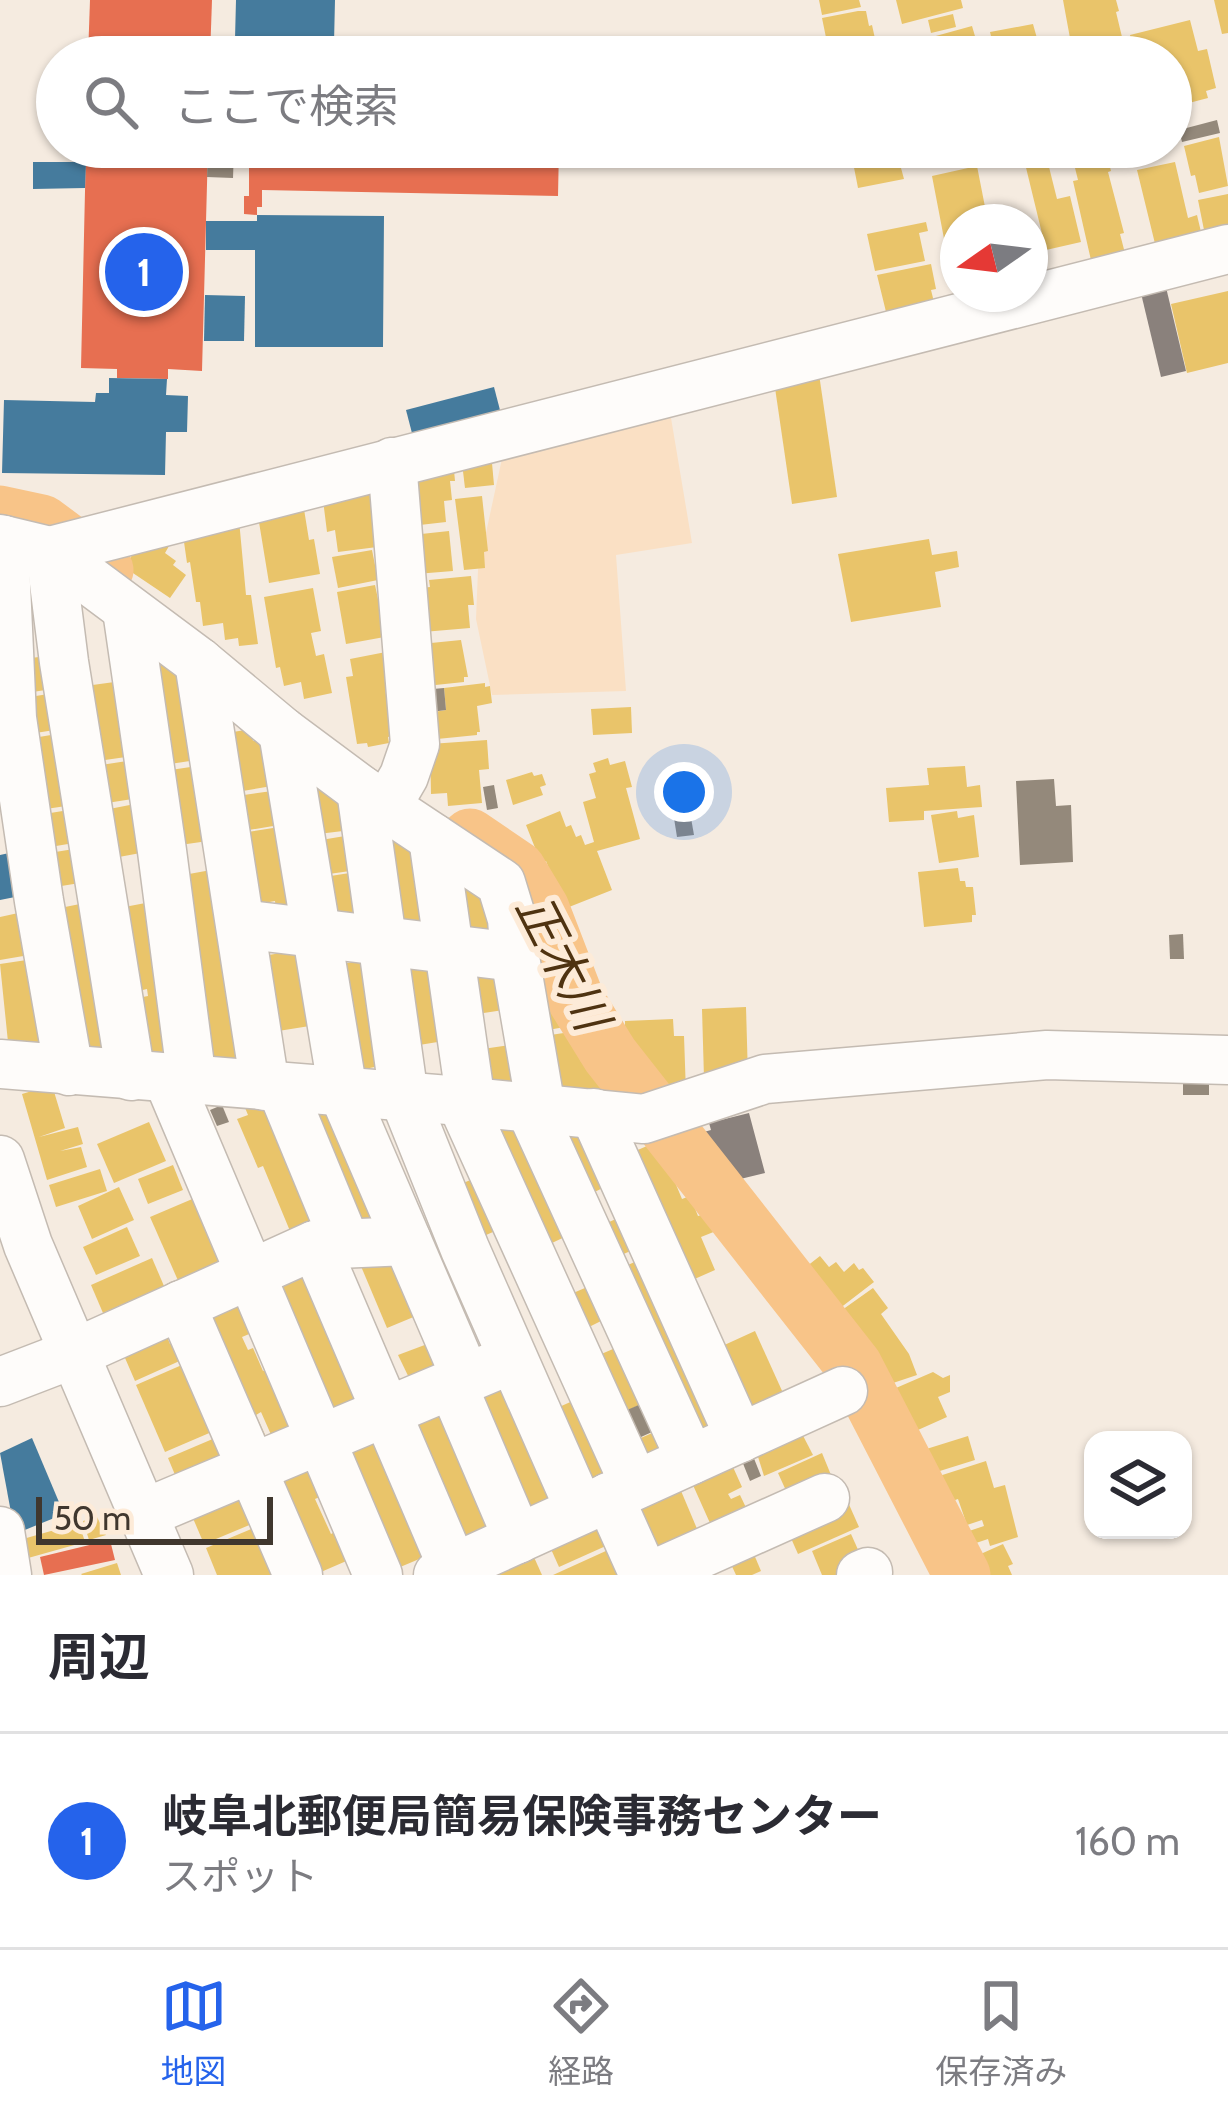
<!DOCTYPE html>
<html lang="ja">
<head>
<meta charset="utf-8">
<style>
  :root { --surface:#fff; --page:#f7f7f7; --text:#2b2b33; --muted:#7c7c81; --line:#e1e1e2; --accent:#2563eb }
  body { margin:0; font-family:Cabin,"Noto Sans JP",sans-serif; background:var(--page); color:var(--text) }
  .controls { position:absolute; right:36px; bottom:36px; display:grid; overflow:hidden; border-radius:24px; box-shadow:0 3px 9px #0004 }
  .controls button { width:108px; height:108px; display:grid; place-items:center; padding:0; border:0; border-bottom:3px solid var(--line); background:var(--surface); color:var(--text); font:60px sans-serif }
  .compass { position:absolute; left:940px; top:204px; width:108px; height:108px; border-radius:50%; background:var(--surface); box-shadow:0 3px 9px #0004; rotate:256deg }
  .scale { position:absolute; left:36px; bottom:30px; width:237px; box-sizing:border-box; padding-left:12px; border:6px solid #40372e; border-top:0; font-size:33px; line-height:42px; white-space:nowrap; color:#40372e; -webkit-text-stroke:9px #fdebd8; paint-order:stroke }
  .you { position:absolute; left:684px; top:792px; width:42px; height:42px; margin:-30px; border:9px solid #fff; border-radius:50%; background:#1a73e8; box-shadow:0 0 0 18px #1a73e833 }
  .badge { display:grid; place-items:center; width:78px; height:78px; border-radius:50%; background:var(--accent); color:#fff; font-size:39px; font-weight:700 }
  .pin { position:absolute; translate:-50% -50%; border:6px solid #fff; box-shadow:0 3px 12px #0006 }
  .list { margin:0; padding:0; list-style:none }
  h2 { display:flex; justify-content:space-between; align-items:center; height:156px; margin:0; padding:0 48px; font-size:51px }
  h2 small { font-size:39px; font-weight:400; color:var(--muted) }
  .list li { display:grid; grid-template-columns:78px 1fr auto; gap:36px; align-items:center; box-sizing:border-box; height:216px; padding:0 48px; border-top:3px solid var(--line) }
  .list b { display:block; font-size:45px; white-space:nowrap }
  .list p { margin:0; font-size:39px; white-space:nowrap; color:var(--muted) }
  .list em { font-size:39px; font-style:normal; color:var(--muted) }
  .icon { flex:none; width:66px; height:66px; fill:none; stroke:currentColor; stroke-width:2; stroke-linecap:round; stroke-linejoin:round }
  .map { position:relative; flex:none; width:1228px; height:1575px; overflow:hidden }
  .search { position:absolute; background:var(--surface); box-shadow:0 3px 9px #0004; left:36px; right:36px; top:36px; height:132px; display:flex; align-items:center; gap:30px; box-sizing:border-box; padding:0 42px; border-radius:66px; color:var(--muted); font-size:45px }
  .sheet { height:372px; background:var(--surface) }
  nav { display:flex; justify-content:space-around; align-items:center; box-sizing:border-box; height:168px; border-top:3px solid var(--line); background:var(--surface); font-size:33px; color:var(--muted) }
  nav a { display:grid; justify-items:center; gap:6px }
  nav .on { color:var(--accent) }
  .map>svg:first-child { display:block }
</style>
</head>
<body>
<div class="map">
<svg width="1228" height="1575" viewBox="0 0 1228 1575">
  <rect width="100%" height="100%" fill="#f5ebe0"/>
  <path fill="#fae0c4" d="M668,400L692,543L616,555L626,691L492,695L476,619L478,570L506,440Z"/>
  <g fill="#e9c46a">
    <path d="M819,0H859L861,7L822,15Z"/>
    <path d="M896,0H961L963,8L902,24Z"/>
    <path d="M1063,0H1116L1119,11L1116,12L1122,37L1072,49Z"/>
    <path d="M1214,0H1228V33L1222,34Z"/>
    <path d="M858,11H866L869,26L872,25L879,57H830L822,18Z"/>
    <path d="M953,14L956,27L931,33L928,20Z"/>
    <path d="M1190,20L1198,51L1207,49L1216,88L1206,91L1208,98L1185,104L1183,97L1173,99L1171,56L1136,57L1130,35Z"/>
    <path d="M1033,24L1040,49L1009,57H996L990,32Z"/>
    <path d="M972,26L977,43L971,45L974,57H914V42Z"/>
    <path d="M1219,137L1228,186L1199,193L1195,175L1191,176L1184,146Z"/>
    <path d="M850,147H868V149L880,147V151L904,147L909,166L901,168L904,179L858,188Z"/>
    <path d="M1021,147H1044L1057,199L1070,196L1081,242L1046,250Z"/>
    <path d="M1064,147H1105L1111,171L1108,172L1124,233L1120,234L1127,261L1093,269L1073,181L1078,180L1073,160L1067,161Z"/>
    <path d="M1175,162L1188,218L1197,215L1205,249L1159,260L1137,170Z"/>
    <path d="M977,166L986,212L978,214L980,222H958L956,265L952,247L946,249L932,176Z"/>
    <path d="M1228,194V230L1205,235L1198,200Z"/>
    <path d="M926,222L928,231L919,233L925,261L875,271L867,234Z"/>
    <path d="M931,264L936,289L931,290L936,310L888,320L877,275Z"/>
    <path d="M1228,291V363L1187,373L1171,304Z"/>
    <path d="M819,374L837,497L792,504L774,381Z"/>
    <path d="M491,452L494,485L465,488L461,455Z"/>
    <path d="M453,460L455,481H450L452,500L444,501L446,522L411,526L406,470Z"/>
    <path d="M376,485L385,546L338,552L335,530L327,532L322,492Z"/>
    <path d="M482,496L488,551L484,552L485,568L464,570L455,499Z"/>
    <path d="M303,503L309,540L314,539L320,574L269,583L257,510Z"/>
    <path d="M239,520L246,595H251L258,644L239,646L238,638L225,640L223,623L203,626L200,602H196L190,562L187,563L182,528Z"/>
    <path d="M449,531L453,571L416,574L412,535Z"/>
    <path d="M156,536L169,546L165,553L176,561L173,565L186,575L170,598L124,567L144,538Z"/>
    <path d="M929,539L932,555L957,551L959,567L935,572L941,607L851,622L838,554Z"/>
    <path d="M372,550L378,580L338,588L332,557Z"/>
    <path d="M471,576L474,605H468L470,628L423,632L421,588L430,587L429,580Z"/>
    <path d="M375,585L378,599L383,598L390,636L346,644L337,592Z"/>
    <path d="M313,588L321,631L311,633L316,656L324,654L332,693L304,699L301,682L284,686L280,667L276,668L264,597Z"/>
    <path d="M461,640L468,677H464V682L426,686L421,644Z"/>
    <path d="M391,651V686L385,687L386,694L395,693L397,735L388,737L389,743L368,747L367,743L357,744L346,677L353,676L350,659Z"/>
    <path d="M159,652L193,689L203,759L157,766Z"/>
    <path d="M54,655L58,688L20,694L16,660Z"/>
    <path d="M129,680L133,756L91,762L78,687Z"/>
    <path d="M485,683V687L490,686L492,703L477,706L480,732H477V735L437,739L434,712L446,710L444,688Z"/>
    <path d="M61,692L67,728L23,735L17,699Z"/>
    <path d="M631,707L632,733L593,735L591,709Z"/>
    <path d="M251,729L253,741L270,738L278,785L237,792L227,733Z"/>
    <path d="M63,733L79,804L33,811L21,740Z"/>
    <path d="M487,740L489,769L479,770L482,803L448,806L447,793L431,794L430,744Z"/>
    <path d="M608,758L610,765L625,761L632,787L626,788L640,839L597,851L612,890L564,909L546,861L541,863L526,825L560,811L566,827L571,825L576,837L581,835L585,845L594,842L583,802L596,798L589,774L596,772L593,763Z"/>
    <path d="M140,759L145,797L107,803L101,765Z"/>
    <path d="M204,765L215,840L173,846L157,772Z"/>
    <path d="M965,766L967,787L980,785L982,807L924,811V820L889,822L886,788L929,785L927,768Z"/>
    <path d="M532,772L534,776L542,774L546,785L540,787L543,795L513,805L506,780Z"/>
    <path d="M304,781L344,793L343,831L310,835Z"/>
    <path d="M279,790L291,823L243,831L237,796Z"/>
    <path d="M140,803L146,852L108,859L99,811Z"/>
    <path d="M81,808L86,841L38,849L32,816Z"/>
    <path d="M957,811L958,818L974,815L979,857L939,863L931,815Z"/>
    <path d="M292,825L306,915L276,912L275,901L252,905L241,833Z"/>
    <path d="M404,834L419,846L430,919L393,925L375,838Z"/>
    <path d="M351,835L357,870L315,876L309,842Z"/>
    <path d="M86,847L92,881L43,889L37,855Z"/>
    <path d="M958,868L960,881H965L966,887H973L976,915H972V922L924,927L918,872Z"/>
    <path d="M211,870L245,1061L206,1066L171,892L192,889L189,874Z"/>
    <path d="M356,872L362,913L331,918L324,877Z"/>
    <path d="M446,878L481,884L494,937L473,935Z"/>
    <path d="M156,901L176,1052L140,1059L132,999L148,996L147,989L134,992L114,909Z"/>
    <path d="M90,902L110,1049L76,1055L50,910Z"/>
    <path d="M32,910L35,954L0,960V917Z"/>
    <path d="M536,945L551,976L555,1001L561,1000L565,1027L536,1032Z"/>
    <path d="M298,950L316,1025L272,1032L263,956Z"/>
    <path d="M346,956L347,963L372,959L380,1066L349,1072L338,1040Z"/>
    <path d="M40,958L51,1040L20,1045L19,1040L8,1042L0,964Z"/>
    <path d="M439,965L456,1039L407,1047L391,966Z"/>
    <path d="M458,973L506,975L510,1009L464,1016Z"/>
    <path d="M746,1007L748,1077L704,1078L702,1009Z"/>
    <path d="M673,1019L674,1036H684L686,1093L657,1094L656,1082H646L645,1068H636V1062L633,1063L610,1027L625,1026V1021Z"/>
    <path d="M577,1031L581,1062L597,1060L602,1093L555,1094L537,1037Z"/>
    <path d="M516,1044L522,1081L475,1088L469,1051Z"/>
    <path d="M52,1085L65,1128L39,1137L78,1127L83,1144L60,1151L81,1147L87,1167L47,1180L22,1094Z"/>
    <path d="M241,1098L267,1101L331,1222L290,1231L263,1166L258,1168L237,1119L248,1115Z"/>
    <path d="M324,1107L393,1225L356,1234L300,1118Z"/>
    <path d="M149,1122L166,1161L114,1183L97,1144Z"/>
    <path d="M513,1127L569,1235L537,1250L487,1129Z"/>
    <path d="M547,1128L590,1129L611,1184L580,1199Z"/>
    <path d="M654,1143L658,1152L662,1151L682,1199L690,1196L698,1216L708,1213L716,1231L701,1237L715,1270L681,1285L626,1155Z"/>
    <path d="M173,1165L183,1190L148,1204L138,1179Z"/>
    <path d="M100,1169L107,1191L56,1207L49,1185Z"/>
    <path d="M482,1175L509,1225L470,1242L447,1190Z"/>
    <path d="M119,1187L134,1220L92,1239L78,1206Z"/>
    <path d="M197,1197L226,1265L180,1285L150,1217Z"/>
    <path d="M632,1212L640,1247L607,1261L593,1229Z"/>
    <path d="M127,1227L140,1256L96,1275L83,1247Z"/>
    <path d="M386,1250L428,1311L387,1328L355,1252Z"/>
    <path d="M820,1256L829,1267L836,1262L844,1272L854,1263L859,1270L863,1268L874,1282L835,1312L802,1270Z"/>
    <path d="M646,1257L718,1421L685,1436L612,1272Z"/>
    <path d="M152,1258L164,1286L103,1313L91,1285Z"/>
    <path d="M301,1269L358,1405L321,1421L264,1285Z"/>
    <path d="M592,1285L607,1318L575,1334L559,1299Z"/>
    <path d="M873,1288L888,1308L881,1314L909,1354L917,1375L890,1384L888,1381L885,1383L835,1315Z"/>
    <path d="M238,1296L254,1332L242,1337L248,1350L253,1348L263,1371L265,1370L295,1438L276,1446L261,1412L256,1415L271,1448L253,1456L207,1310Z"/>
    <path d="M755,1331L788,1404L749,1422L720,1347Z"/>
    <path d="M165,1332L170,1344L176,1342L184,1359L135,1381L122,1351Z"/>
    <path d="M438,1340L451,1369L413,1386L398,1355Z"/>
    <path d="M627,1343L655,1398L615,1416L599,1355Z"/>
    <path d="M191,1361L221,1428L165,1452L136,1385Z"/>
    <path d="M933,1372L943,1378L950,1375V1392L938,1397L947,1417L909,1434L889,1391Z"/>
    <path d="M507,1375L558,1503L520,1520L463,1394Z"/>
    <path d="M586,1395L623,1478L587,1494L548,1412Z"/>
    <path d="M451,1399L499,1529L461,1545L403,1419Z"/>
    <path d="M668,1426L680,1453L646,1468L634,1441Z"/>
    <path d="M798,1426L813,1455L764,1476L754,1444Z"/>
    <path d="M368,1433L383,1467L387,1465L424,1557L386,1573L333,1448Z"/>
    <path d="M968,1436L975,1460L927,1475L920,1451Z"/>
    <path d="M215,1438L225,1462L178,1482L168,1458Z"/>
    <path d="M822,1453L831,1475L788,1495L778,1473Z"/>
    <path d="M728,1456L742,1487L728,1494L731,1499L740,1495L750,1516L714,1532L688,1474Z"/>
    <path d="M986,1461L994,1488L1005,1485L1018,1537L990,1546L988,1539L973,1544L969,1531L984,1526L982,1520L967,1525L958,1499L941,1505L933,1478Z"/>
    <path d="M307,1462L322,1496L315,1499L331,1534L339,1530L351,1559L314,1575L264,1481Z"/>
    <path d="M676,1479L703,1543L657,1564L633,1498Z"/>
    <path d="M247,1492L259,1521L204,1544L192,1516Z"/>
    <path d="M847,1500L859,1527L798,1554L786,1527Z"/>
    <path d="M596,1516L608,1545L559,1567L546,1538Z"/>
    <path d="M97,1517L106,1535L89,1540L83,1521Z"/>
    <path d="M79,1523L85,1542L14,1562L9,1543Z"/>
    <path d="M261,1525L278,1575H217L206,1548Z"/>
    <path d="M851,1534L864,1563L837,1575H822L812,1551Z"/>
    <path d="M1003,1544L1013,1564L1008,1566L1012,1575H982L974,1557Z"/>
    <path d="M529,1546L542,1575H482Z"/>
    <path d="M608,1550L619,1575H553Z"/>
    <path d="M753,1552L761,1571L752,1575H736L730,1562Z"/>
    <path d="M117,1563L121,1575H82L81,1574Z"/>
  </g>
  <g fill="#e76f51">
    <path d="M90,0H212L210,57H88Z"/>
    <path d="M86,147H208L202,371L168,369V379L117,378V369L81,368Z"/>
    <path d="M249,147H559L558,196L262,190V207H257V215L244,214V196H249Z"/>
    <path d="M110,1540L115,1560L44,1575L40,1557Z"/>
  </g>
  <g fill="#457b9d">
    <path d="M236,0H335L334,43L259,41V52H249L250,39H235Z"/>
    <path d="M33,162H86L85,188L33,189Z"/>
    <path d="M257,215L384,216L383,347H255V250H206V221H257Z"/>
    <path d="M205,295L245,296L244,341H204Z"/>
    <path d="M109,378L167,379L166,395L188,396L187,432H166L165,475L2,473L4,400L95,402L96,393H109Z"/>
    <path d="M494,387L501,414L413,437L406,410Z"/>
    <path d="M23,850L25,895L0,900V855Z"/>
    <path d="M32,1438L64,1514L15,1534L0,1453Z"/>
  </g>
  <g fill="#8a817c">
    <path d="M1164,279L1186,371L1161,377L1139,285Z"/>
    <path d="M749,1113L765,1173L728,1182L693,1135L711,1130L709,1123Z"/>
  </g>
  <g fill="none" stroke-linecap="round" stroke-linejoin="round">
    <g stroke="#f8c488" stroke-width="57">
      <path d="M0,514L42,523L105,570"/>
      <path d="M470,837L517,869L541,909L576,1000L610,1055L854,1366L962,1575"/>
    </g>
  </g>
  <g fill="#94897b">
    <path d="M1217,120L1220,133L1182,142L1179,130Z"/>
    <path d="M208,147H234L233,178L207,177Z"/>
    <path d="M444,688L446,710L424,713L422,690Z"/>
    <path d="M1054,779L1056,806L1071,805L1073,862L1020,865L1016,781Z"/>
    <path d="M685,784L694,835L677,837L669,787Z"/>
    <path d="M494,785L498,808L487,810L483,787Z"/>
    <path d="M1183,934L1184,959H1170L1169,935Z"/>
    <path d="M1209,1078V1095H1183V1079Z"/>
    <path d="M222,1105L229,1122L217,1126L210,1110Z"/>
    <path d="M650,1400L663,1427L630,1442L618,1414Z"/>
    <path d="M753,1456L761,1476L750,1481L742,1461Z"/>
  </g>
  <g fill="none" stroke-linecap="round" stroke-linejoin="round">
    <defs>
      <g id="minor">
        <path d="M0,539L50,551L1228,249"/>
        <path d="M4,540L12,718L39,901L69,1071"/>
        <path d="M50,551L199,662L283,732L361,790L501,883L512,919L515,957L541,1108"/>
        <path d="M50,551L64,662L131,1076"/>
        <path d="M127,610L162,851L192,1081"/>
        <path d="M199,662L265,1086"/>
        <path d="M283,732L343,1092L466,1378"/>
        <path d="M361,790L404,1097L465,1249L580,1510"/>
        <path d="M386,807L404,776L415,744L392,462"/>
        <path d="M433,838L471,1103"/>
        <path d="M241,924L515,957"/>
        <path d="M0,1064L461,1101L644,1119L765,1079L1047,1055L1228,1060"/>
        <path d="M168,1079L378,1575"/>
        <path d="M281,1087L345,1242"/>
        <path d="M461,1101L635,1485"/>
        <path d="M530,1108L691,1460"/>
        <path d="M594,1113L740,1438"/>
        <path d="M0,1160L28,1245L169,1575"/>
        <path d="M315,1245L453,1568"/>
        <path d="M181,1305L298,1575"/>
        <path d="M0,1382L73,1354L315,1245L407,1241"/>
        <path d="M452,1384L518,1539"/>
        <path d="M609,1497L644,1575"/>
        <path d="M143,1514L493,1367"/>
        <path d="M0,1531L7,1575"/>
        <path d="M438,1575L843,1391"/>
        <path d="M653,1575L825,1498"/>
        <path d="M861,1575L868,1572"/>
      </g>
    </defs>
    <use href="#minor" stroke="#c4bbb2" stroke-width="51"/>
    <use href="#minor" stroke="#fefcfa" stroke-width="48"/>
  </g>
  <g text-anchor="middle" stroke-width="12" stroke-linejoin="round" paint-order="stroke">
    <g font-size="48" font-style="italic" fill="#4f3311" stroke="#fdebd8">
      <text transform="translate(563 962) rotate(63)" y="17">正木川</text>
    </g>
  </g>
</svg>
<div class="controls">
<button><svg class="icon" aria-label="layers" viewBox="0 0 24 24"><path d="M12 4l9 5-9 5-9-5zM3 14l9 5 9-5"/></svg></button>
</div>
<svg class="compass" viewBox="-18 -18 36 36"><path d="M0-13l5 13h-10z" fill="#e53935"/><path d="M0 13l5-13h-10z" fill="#7c7c81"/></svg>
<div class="scale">50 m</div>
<div class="you"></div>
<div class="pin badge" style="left:144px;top:272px">1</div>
<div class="search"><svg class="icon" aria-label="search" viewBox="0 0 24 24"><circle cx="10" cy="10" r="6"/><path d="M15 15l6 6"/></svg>ここで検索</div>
</div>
<section class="sheet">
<h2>周辺<small></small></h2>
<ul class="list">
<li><span class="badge">1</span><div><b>岐阜北郵便局簡易保険事務センター</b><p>スポット</p></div><em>160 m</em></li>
</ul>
</section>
<nav>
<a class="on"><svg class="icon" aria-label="map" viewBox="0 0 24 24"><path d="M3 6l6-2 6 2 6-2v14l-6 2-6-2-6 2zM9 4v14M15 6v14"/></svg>地図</a>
<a><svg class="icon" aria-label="directions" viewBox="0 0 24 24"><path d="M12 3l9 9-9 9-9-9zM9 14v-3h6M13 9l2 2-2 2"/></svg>経路</a>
<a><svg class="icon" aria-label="saved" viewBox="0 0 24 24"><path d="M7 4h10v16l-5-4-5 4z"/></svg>保存済み</a>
</nav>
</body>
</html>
